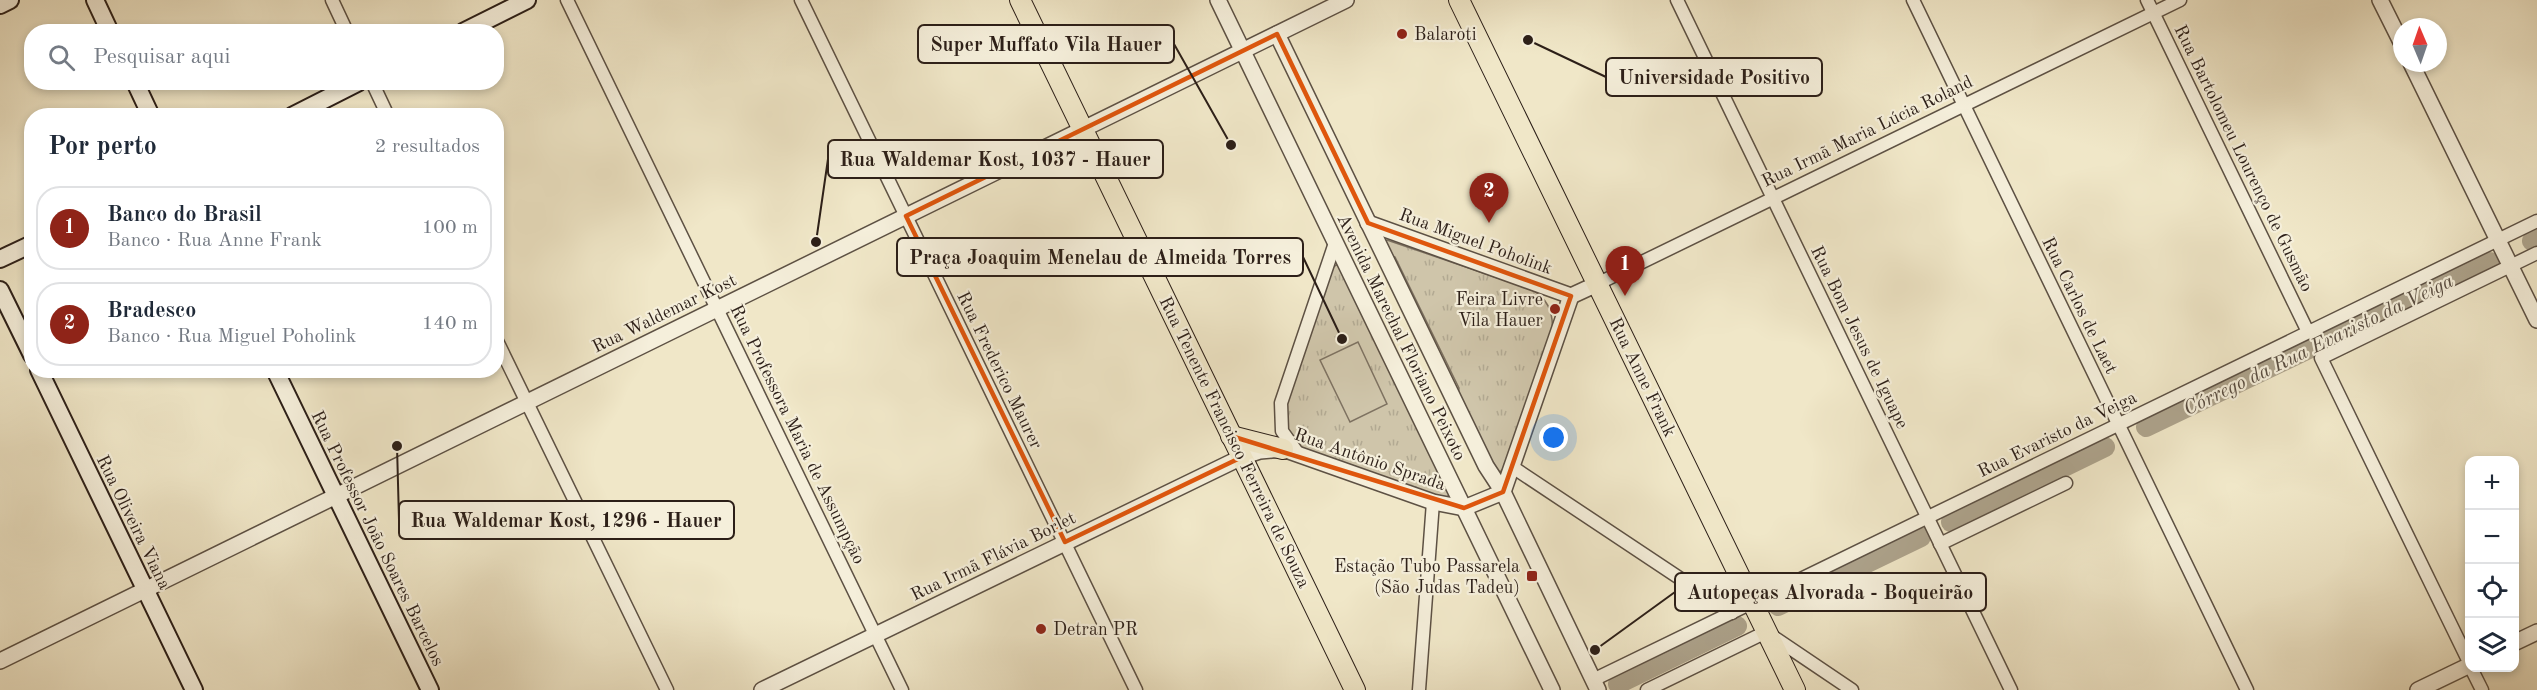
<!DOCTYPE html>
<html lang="pt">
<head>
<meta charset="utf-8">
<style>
  :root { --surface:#fff; --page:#f2f2f3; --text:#1f2937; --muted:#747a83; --line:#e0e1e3; --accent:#8f2418 }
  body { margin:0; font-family:"Old Standard TT",serif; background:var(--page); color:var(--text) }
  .controls { position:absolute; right:18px; bottom:18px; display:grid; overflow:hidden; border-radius:12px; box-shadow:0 3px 9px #0003 }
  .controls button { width:54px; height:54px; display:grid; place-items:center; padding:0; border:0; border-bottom:2px solid var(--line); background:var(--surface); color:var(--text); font:30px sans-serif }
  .compass { position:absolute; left:2393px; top:18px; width:54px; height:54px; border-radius:50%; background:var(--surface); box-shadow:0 3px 9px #0003; rotate:358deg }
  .you { position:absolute; left:1554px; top:438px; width:21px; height:21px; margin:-15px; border:4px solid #fff; border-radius:50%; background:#1a73e8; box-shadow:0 0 0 9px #1a73e833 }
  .badge { display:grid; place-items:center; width:39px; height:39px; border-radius:50%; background:var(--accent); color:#fff; font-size:20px; font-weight:700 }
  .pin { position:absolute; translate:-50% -50px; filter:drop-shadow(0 2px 3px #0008) }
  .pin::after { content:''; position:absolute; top:32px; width:21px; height:18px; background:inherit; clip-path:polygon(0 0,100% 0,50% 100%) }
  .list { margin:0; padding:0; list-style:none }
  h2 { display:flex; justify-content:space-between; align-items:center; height:78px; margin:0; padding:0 24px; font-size:26px }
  h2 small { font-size:20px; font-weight:400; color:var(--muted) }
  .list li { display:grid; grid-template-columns:39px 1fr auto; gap:18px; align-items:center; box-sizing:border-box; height:84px; margin:0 12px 12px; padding:0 12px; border:2px solid var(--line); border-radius:24px }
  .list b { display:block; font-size:22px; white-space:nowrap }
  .list p { margin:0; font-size:20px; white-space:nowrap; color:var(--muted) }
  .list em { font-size:20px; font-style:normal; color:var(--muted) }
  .icon { flex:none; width:33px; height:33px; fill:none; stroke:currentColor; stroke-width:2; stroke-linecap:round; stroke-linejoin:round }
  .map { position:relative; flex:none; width:2537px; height:690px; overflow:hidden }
  .search { position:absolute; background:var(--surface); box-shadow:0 3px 9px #0003; left:24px; top:24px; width:480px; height:66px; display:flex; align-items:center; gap:15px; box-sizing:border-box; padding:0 21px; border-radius:24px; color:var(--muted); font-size:22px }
  .panel { position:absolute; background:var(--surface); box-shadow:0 3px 9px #0003; left:24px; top:108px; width:480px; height:270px; border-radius:24px }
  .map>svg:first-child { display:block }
</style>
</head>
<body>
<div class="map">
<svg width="2537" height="690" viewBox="0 0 2537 690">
  <defs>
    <pattern id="park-tufts" width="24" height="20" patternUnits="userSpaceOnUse" patternTransform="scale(1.5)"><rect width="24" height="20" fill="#cfc5aa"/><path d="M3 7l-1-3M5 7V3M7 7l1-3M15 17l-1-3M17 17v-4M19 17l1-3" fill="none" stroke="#b2a992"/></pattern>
  </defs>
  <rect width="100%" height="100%" fill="#f0e7c8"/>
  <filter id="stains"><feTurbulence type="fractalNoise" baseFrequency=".00333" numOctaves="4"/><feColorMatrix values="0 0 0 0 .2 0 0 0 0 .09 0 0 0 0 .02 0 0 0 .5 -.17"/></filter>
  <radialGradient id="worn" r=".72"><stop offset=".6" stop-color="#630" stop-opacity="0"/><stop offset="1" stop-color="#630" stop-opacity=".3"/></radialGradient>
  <g fill="url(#park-tufts)" stroke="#7e7261" stroke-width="1.5">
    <path d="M1387,240L1533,290C1549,300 1554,315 1552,333L1504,468L1500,472H1498L1458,395L1459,388L1395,257L1388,254L1384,242Z"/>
    <path d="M1338,264L1340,265L1450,494L1447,497L1434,496L1306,452L1289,437L1284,409L1333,267Z"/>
  </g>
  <path fill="#cfc5aa" stroke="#7e7261" stroke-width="1.5" d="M1358,342L1387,404L1350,422L1320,360Z"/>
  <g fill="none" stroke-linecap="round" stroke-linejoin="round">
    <g stroke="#ada38c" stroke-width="20">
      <path d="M2532,241L2537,239"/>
      <path d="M2146,427L2490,262"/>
      <path d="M1951,522L2105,447"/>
      <path d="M1778,606L1921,537"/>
      <path d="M1618,684L1737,626"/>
    </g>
    <defs>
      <g id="minor">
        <path d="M332,0L347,32"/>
        <path d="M567,0L902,690"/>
        <path d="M801,0L1136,690"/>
        <path d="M1677,0L2011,690"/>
        <path d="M1913,0L2247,690"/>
        <path d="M2147,0L2308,332"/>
        <path d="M372,82L388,116"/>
        <path d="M1597,284L2180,0"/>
        <path d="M496,339L667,690"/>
        <path d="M1297,452L1282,431L1281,403L1335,243"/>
        <path d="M1511,466L1732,613"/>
        <path d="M1940,544L2066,483"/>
        <path d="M2470,664L2321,358L2537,253"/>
        <path d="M2471,668L2482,690"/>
        <path d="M1593,680L2537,221"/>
        <path d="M1419,690L1433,502"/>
        <path d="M1647,690L1766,632L1852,690"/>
      </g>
      <g id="tertiary">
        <path d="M1218,0L1552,690"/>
        <path d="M2380,0L2402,44"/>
        <path d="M1277,34L1486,466L1503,492L1598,690"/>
        <path d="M2411,63L2537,320"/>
        <path d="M1368,223L1571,296"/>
        <path d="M1571,296L1597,284"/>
        <path d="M2514,643L2537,632"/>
        <path d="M0,661L1346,0"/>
        <path d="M762,690L1242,457L1260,451L1283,449L1433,502L1464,508L1503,492L1571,296"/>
        <path d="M2418,690L2470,665"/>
      </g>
      <g id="secondary">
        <path d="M95,0L110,32"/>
        <path d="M0,5L10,0"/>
        <path d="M463,32L527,0"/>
        <path d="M135,82L151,116"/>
        <path d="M292,116L359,82"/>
        <path d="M0,259L32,244"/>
        <path d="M0,290L32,355"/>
        <path d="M39,370L194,690"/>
        <path d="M275,370L430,690"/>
      </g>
      <g id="primary">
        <path d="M1020,0L1355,690"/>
        <path d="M1459,0L1795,690"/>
        <path d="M1231,436L1283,449"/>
      </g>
    </defs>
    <use href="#minor" stroke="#5d5144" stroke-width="15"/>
    <use href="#tertiary" stroke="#5d5144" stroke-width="18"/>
    <use href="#secondary" stroke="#2c1f18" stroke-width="20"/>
    <use href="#primary" stroke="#2c1f18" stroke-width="22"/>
    <use href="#minor" stroke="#f5efdb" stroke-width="12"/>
    <use href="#tertiary" stroke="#f5efdb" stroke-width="15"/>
    <use href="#secondary" stroke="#f5efdb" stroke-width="16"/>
    <use href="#primary" stroke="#f0e7c8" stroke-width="20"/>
  </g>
  <path fill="none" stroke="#df560d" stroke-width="4.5" stroke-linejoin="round" d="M1277,34L1368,223L1571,296L1503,492L1464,508L1231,436L1242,457L1065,542L906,216Z"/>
  <g fill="#8f2418" stroke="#f5efdb" stroke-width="2">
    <circle cx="1402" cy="34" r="6"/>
    <circle cx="1555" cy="309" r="6"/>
    <rect x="1526" y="570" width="12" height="12" rx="3"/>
    <circle cx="1041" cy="629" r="6"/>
  </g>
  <g text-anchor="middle" stroke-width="4.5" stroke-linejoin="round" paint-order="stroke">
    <g font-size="18" fill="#2c1f18" stroke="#f5efdb" text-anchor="start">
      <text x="1414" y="40">Balaroti</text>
      <text x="1543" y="305" text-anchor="end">Feira Livre<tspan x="1543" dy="21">Vila Hauer</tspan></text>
      <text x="1520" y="572" text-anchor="end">Estação Tubo Passarela<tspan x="1520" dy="21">(São Judas Tadeu)</tspan></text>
      <text x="1053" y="635">Detran PR</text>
    </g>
    <g font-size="18" fill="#2c1f18" stroke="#f5efdb">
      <text transform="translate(1867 131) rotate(-26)" y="6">Rua Irmã Maria Lúcia Roland</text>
      <text transform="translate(2244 158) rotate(64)" y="6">Rua Bartolomeu Lourenço de Gusmão</text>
      <text transform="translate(1476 241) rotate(20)" y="6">Rua Miguel Poholink</text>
      <text transform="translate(2080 305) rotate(64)" y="6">Rua Carlos de Laet</text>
      <text transform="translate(664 313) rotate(-26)" y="6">Rua Waldemar Kost</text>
      <text transform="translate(1402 337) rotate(64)" y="6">Avenida Marechal Floriano Peixoto</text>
      <text transform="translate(1860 337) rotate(64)" y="6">Rua Bom Jesus de Iguape</text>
      <text transform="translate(1000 370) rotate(64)" y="6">Rua Frederico Maurer</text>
      <text transform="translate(1643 377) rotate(64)" y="6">Rua Anne Frank</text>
      <text transform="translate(798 434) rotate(64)" y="6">Rua Professora Maria de Assumpção</text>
      <text transform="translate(2057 434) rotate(-26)" y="6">Rua Evaristo da Veiga</text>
      <text transform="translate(1235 442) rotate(64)" y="6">Rua Tenente Francisco Ferreira de Souza</text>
      <text transform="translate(1370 459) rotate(19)" y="6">Rua Antônio Sprada</text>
      <text transform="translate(134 522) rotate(64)" y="6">Rua Oliveira Viana</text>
      <text transform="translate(378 538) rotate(64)" y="6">Rua Professor João Soares Barcelos</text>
      <text transform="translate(993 556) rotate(-26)" y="6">Rua Irmã Flávia Borlet</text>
    </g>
    <g font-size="20" font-style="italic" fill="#594d41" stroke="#f5efdb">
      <text transform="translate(2318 344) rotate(-26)" y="7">Córrego da Rua Evaristo da Veiga</text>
    </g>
  </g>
  <path fill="none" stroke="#2c1f18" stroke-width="2" d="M1231 145L1174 44M1528 40L1606 77M816 242L828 159M1342 339L1303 257M397 446L399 520M1595 650L1675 592"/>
  <g fill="#2c1f18" stroke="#f5efdb" stroke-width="2">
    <circle cx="1231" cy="145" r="6"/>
    <circle cx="1528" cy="40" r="6"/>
    <circle cx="816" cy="242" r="6"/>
    <circle cx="1342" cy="339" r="6"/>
    <circle cx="397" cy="446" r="6"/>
    <circle cx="1595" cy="650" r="6"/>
  </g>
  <g fill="#f5efdb" stroke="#2c1f18" stroke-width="2">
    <rect x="918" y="25" width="256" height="38" rx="6"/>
    <rect x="1606" y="58" width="216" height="38" rx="6"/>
    <rect x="828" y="140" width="335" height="38" rx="6"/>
    <rect x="897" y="238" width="406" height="38" rx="6"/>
    <rect x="399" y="501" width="335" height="38" rx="6"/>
    <rect x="1675" y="573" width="311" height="38" rx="6"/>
  </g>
  <g font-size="20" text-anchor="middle" font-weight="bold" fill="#2c1f18">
    <text x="1046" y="51">Super Muffato Vila Hauer</text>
    <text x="1714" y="84">Universidade Positivo</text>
    <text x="995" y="166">Rua Waldemar Kost, 1037 - Hauer</text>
    <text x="1100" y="264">Praça Joaquim Menelau de Almeida Torres</text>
    <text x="566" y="527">Rua Waldemar Kost, 1296 - Hauer</text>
    <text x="1830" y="599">Autopeças Alvorada - Boqueirão</text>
  </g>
  <rect width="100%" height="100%" filter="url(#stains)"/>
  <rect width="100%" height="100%" fill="url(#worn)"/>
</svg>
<div class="controls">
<button>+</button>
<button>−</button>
<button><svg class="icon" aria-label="locate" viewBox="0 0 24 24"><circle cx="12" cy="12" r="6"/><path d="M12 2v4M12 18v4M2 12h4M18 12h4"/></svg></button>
<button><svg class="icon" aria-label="layers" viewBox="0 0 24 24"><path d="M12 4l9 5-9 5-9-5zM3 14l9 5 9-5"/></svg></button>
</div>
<svg class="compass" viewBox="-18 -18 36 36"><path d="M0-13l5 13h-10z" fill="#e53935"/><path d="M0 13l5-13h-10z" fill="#747a83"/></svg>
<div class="you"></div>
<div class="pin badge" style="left:1625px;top:296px">1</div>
<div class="pin badge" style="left:1489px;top:223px">2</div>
<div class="search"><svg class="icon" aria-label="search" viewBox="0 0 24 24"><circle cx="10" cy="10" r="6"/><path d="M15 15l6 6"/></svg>Pesquisar aqui</div>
<section class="panel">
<h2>Por perto<small>2 resultados</small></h2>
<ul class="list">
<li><span class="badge">1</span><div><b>Banco do Brasil</b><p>Banco · Rua Anne Frank</p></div><em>100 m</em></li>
<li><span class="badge">2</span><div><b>Bradesco</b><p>Banco · Rua Miguel Poholink</p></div><em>140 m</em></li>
</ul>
</section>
</div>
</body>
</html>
